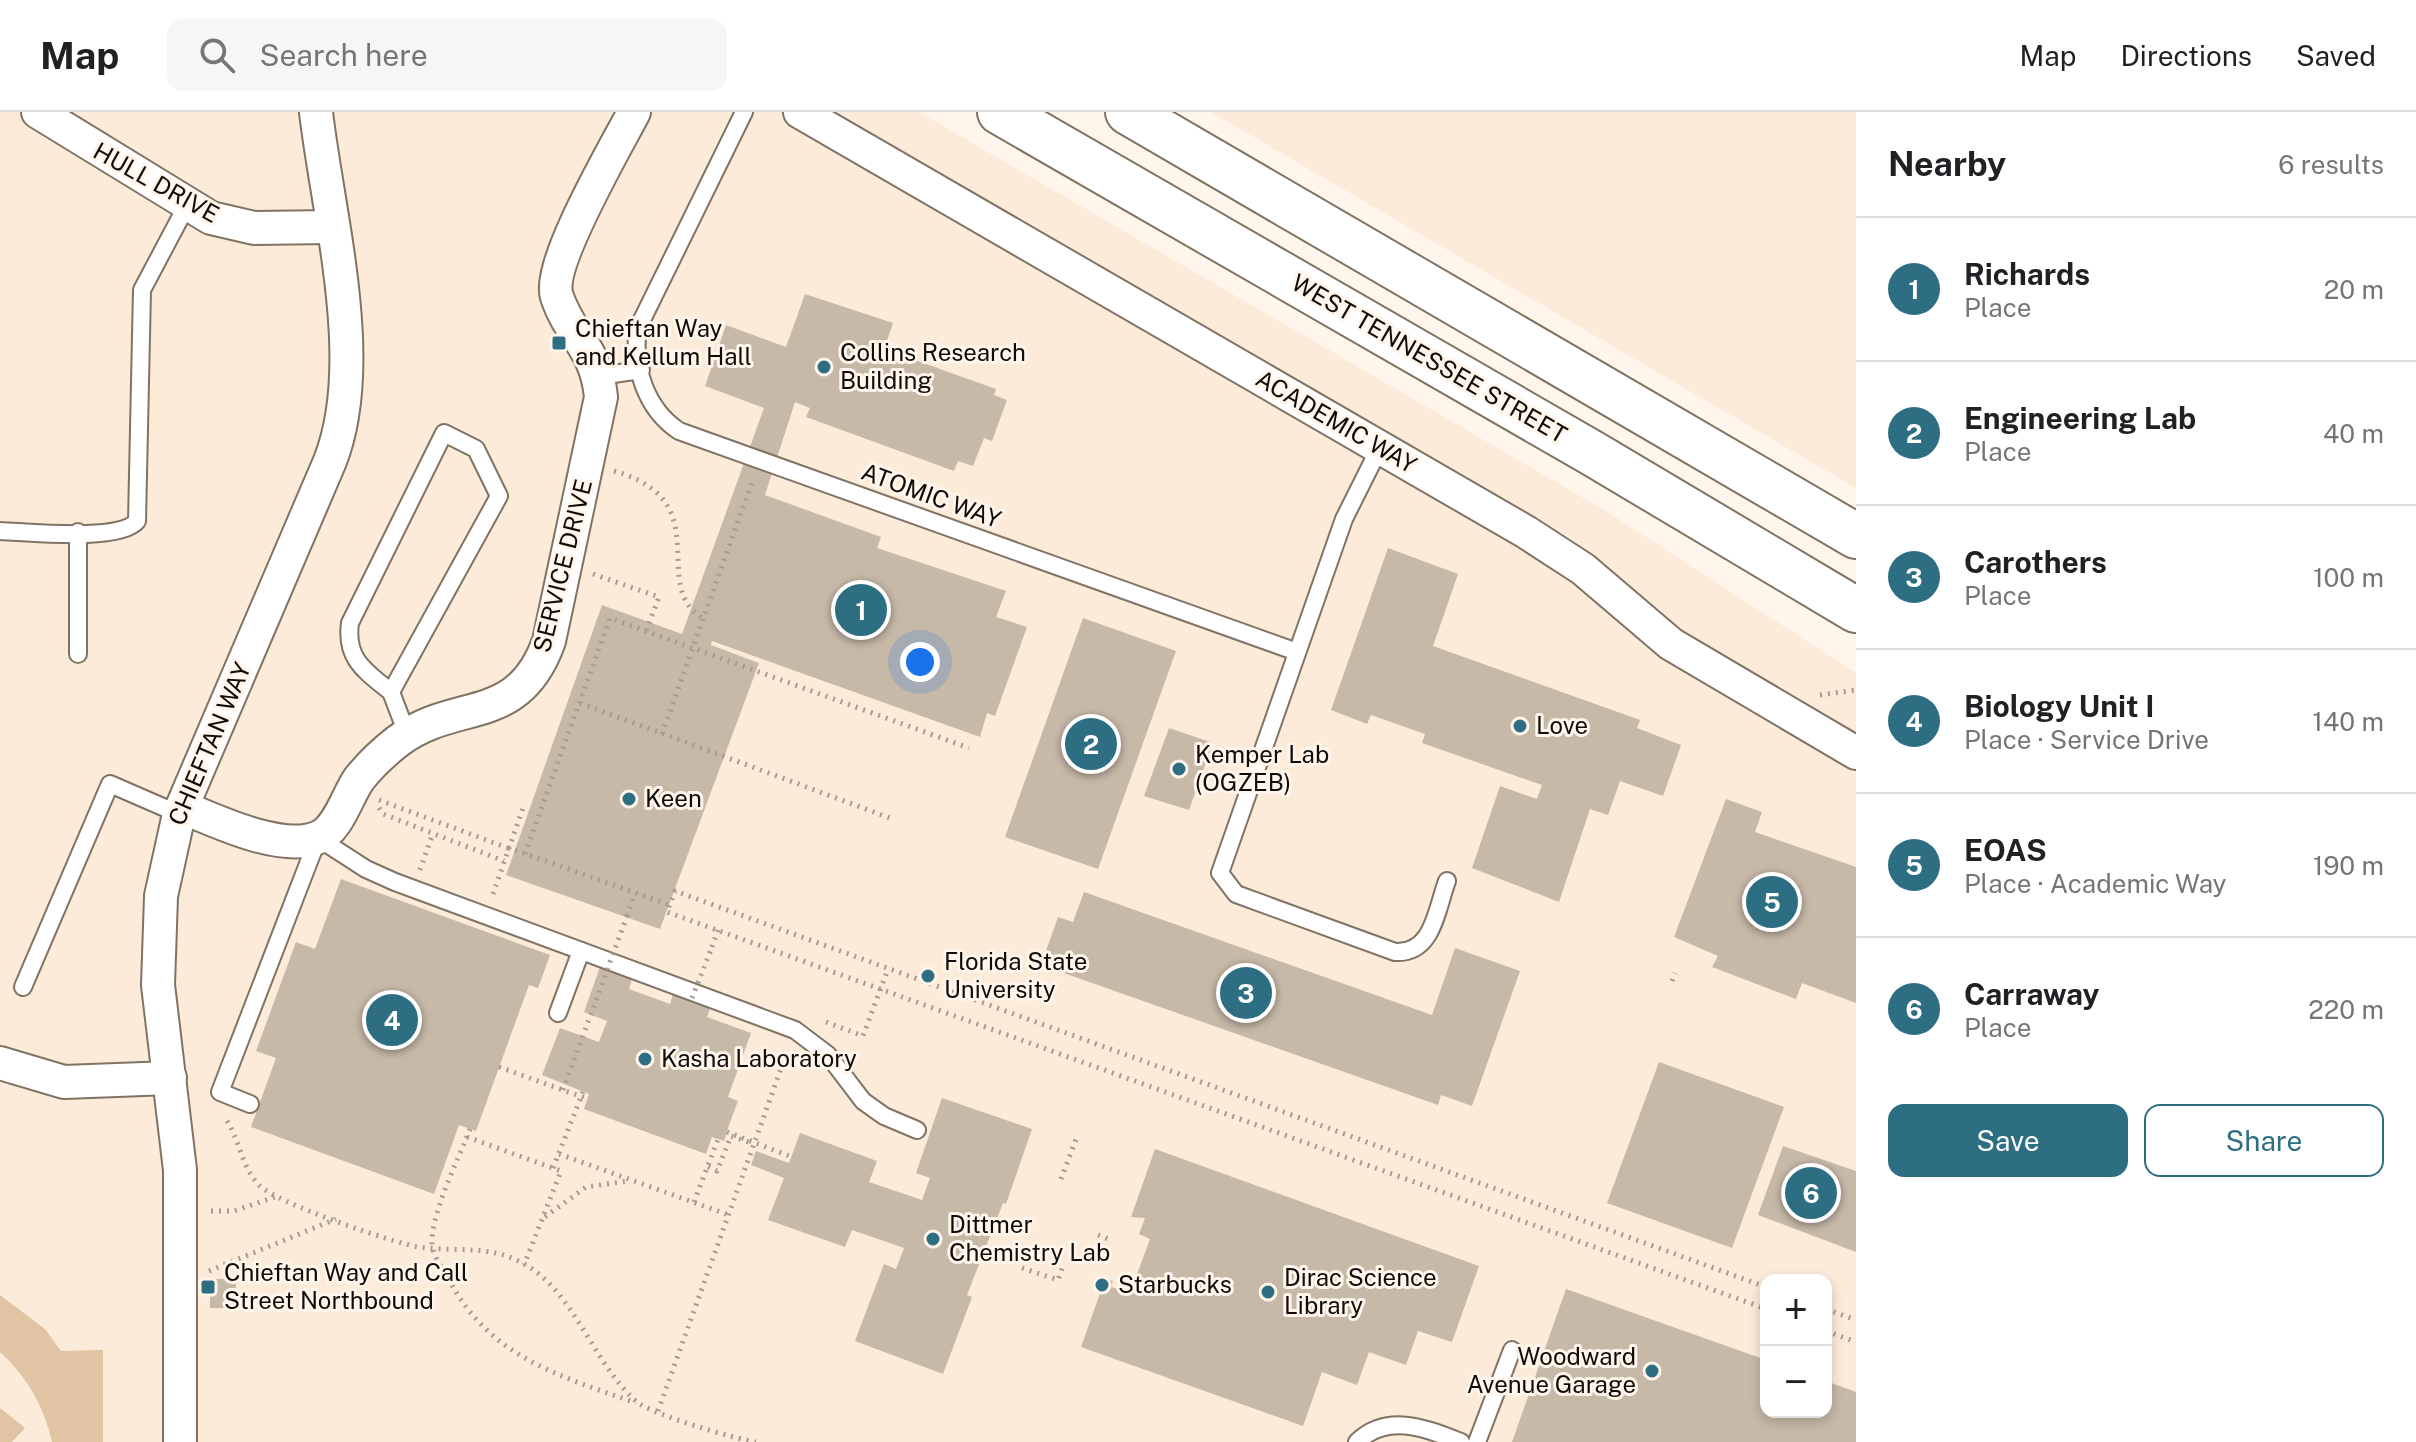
<!DOCTYPE html>
<html lang="en">
<head>
<meta charset="utf-8">
<style>
  :root { --surface:#fff; --page:#f6f6f6; --text:#202124; --muted:#757577; --line:#e0e0e0; --accent:#2e6e82 }
  body { margin:0; font-family:"Public Sans",sans-serif; background:var(--page); color:var(--text) }
  .controls { position:absolute; right:24px; bottom:24px; display:grid; overflow:hidden; border-radius:16px; box-shadow:0 4px 12px #0003 }
  .controls button { width:72px; height:72px; display:grid; place-items:center; padding:0; border:0; border-bottom:2px solid var(--line); background:var(--surface); color:var(--text); font:40px sans-serif }
  .you { position:absolute; left:920px; top:550px; width:28px; height:28px; margin:-20px; border:6px solid #fff; border-radius:50%; background:#1a73e8; box-shadow:0 0 0 12px #1a73e833 }
  .badge { display:grid; place-items:center; width:52px; height:52px; border-radius:50%; background:var(--accent); color:#fff; font-size:26px; font-weight:700 }
  .pin { position:absolute; translate:-50% -50%; border:4px solid #fff; box-shadow:0 2px 8px #0006 }
  .list { margin:0; padding:0; list-style:none }
  h2 { display:flex; justify-content:space-between; align-items:center; height:104px; margin:0; padding:0 32px; font-size:34px }
  h2 small { font-size:26px; font-weight:400; color:var(--muted) }
  .list li { display:grid; grid-template-columns:52px 1fr auto; gap:24px; align-items:center; box-sizing:border-box; height:144px; padding:0 32px; border-top:2px solid var(--line) }
  .list b { display:block; font-size:30px; white-space:nowrap }
  .list p { margin:0; font-size:26px; white-space:nowrap; color:var(--muted) }
  .list em { font-size:26px; font-style:normal; color:var(--muted) }
  .actions { display:flex; gap:16px; padding:24px 32px }
  .actions a { flex:1; padding:18px 0; border:2px solid var(--accent); border-radius:16px; text-align:center; font-size:28px; color:var(--accent) }
  .actions .main { background:var(--accent); color:#fff }
  .icon { flex:none; width:44px; height:44px; fill:none; stroke:currentColor; stroke-width:2; stroke-linecap:round; stroke-linejoin:round }
  .map { position:relative; flex:none; width:1856px; height:1330px; overflow:hidden }
  header { display:flex; align-items:center; gap:48px; box-sizing:border-box; height:112px; padding:0 40px; background:var(--surface); border-bottom:2px solid var(--line) }
  header strong { font-size:38px }
  nav { display:flex; gap:44px; margin-inline-start:auto; font-size:28px }
  .search { width:560px; height:72px; background:var(--page); display:flex; align-items:center; gap:20px; box-sizing:border-box; padding:0 28px; border-radius:16px; color:var(--muted); font-size:30px }
  main { display:flex }
  aside { flex:1; background:var(--surface) }
  .map>svg:first-child { display:block }
</style>
</head>
<body>
<header>
<strong>Map</strong>
<div class="search"><svg class="icon" aria-label="search" viewBox="0 0 24 24"><circle cx="10" cy="10" r="6"/><path d="M15 15l6 6"/></svg>Search here</div>
<nav><a>Map</a><a>Directions</a><a>Saved</a></nav>
</header>
<main>
<div class="map">
<svg width="1856" height="1330" viewBox="0 0 1856 1330">
  <rect width="100%" height="100%" fill="#fff5eb"/>
  <g fill="#fcebd9" fill-rule="evenodd">
    <path d="M0,0H919L1606,399L1856,561V1330H0ZM1766,1168H1826V1300H1766Z"/>
    <path d="M1211,0H1856V376Z"/>
  </g>
  <g fill="#e0c4a3">
    <path d="M0,1183L45,1217L61,1239L103,1238V1330H52C44,1294 27,1265 0,1240Z"/>
    <path d="M0,1296L25,1316L12,1330H0Z"/>
  </g>
  <g fill="#c7b9a8">
    <path d="M805,182L893,211L884,237L996,277L994,283L1007,288L992,329L984,326L973,354L958,349L954,359L806,305L810,296L795,290L765,383L881,425L877,436L1006,479L996,505L1027,515L995,604L987,601L980,625L712,529L711,533L759,551L660,817L506,763L602,493L682,522L764,296L705,274L726,213L786,235Z"/>
    <path d="M1388,436L1458,462L1433,534L1640,608L1637,616L1681,633L1663,684L1620,669L1608,703L1590,697L1559,790L1472,756L1500,674L1537,687L1542,673L1422,631L1425,622L1371,603L1367,612L1331,598Z"/>
    <path d="M1083,506L1176,539L1098,757L1005,725Z"/>
    <path d="M1169,616L1213,631L1189,698L1144,684Z"/>
    <path d="M1726,687L1762,700L1755,720L1856,755V891L1802,871L1796,887L1712,855L1718,844L1674,825Z"/>
    <path d="M341,767L550,843L538,876L529,873L476,1019L459,1013L434,1082L251,1015L276,946L256,939L296,830L315,837Z"/>
    <path d="M1084,780L1432,903L1455,836L1520,859L1472,994L1441,983L1438,993L1041,853L1058,805L1073,810Z"/>
    <path d="M600,855L632,867L629,877L670,892L674,879L711,893L707,905L751,921L728,985L738,989L729,1013L724,1029L712,1025L706,1042L584,997L589,982L542,963L560,916L599,930L607,909L584,900Z"/>
    <path d="M1659,950L1784,995L1732,1136L1607,1091Z"/>
    <path d="M942,986L1032,1017L1006,1092L1003,1091L967,1183L972,1185L943,1262L855,1229L884,1152L896,1157L904,1136L852,1118L845,1135L768,1108L784,1066L751,1053L756,1039L789,1051L800,1021L877,1049L869,1070L922,1088L930,1066L916,1061Z"/>
    <path d="M1783,1034L1856,1059V1140L1758,1103Z"/>
    <path d="M1155,1037L1479,1154L1452,1230L1418,1219L1406,1253L1369,1240L1357,1273L1322,1260L1303,1314L1081,1235L1105,1167L1113,1169L1111,1175L1130,1181L1150,1127L1139,1122L1145,1106L1131,1105Z"/>
    <rect x="210" y="1167" width="26" height="29"/>
    <path d="M1566,1177L1766,1248V1300H1826V1269L1856,1280V1330H1512Z"/>
  </g>
  <g fill="none" stroke-linecap="round" stroke-linejoin="round">
    <defs>
      <g id="lane">
        <path d="M744,0L638,216C632,255 646,297 679,319L1297,540"/>
        <path d="M599,264L641,258"/>
        <path d="M444,321L476,337L499,384L391,580C365,559 345,547 350,511Z"/>
        <path d="M1380,335L1344,407L1220,761L1236,782L1395,840C1433,842 1436,799 1447,769"/>
        <path d="M0,419C29,420 120,430 137,409L142,178L187,93"/>
        <path d="M78,420V542"/>
        <path d="M391,580L407,622"/>
        <path d="M23,875L110,672L179,702"/>
        <path d="M558,901L581,839"/>
        <path d="M250,992L220,980L318,726L366,757L395,770L795,918L828,943L863,989L884,1004L917,1018"/>
        <path d="M1357,1330C1388,1300 1427,1317 1461,1330"/>
        <path d="M1477,1330L1512,1238"/>
      </g>
      <g id="street">
        <path d="M38,0L211,106L254,116L331,115"/>
        <path d="M800,0L1526,420L1583,457L1671,532L1856,641"/>
        <path d="M182,695C216,709 280,740 317,726C338,719 347,684 359,667C370,653 384,640 398,629C457,585 518,616 549,529L601,285C596,235 571,226 557,185C546,153 616,35 634,0"/>
        <path d="M0,951L64,970L170,966"/>
        <path d="M180,1330V1058L158,873L161,784L179,702L330,349C369,250 328,104 316,0"/>
      </g>
      <g id="primary">
        <path d="M1000,0L1592,341L1856,498"/>
        <path d="M1128,0L1856,424"/>
      </g>
    </defs>
    <use href="#lane" stroke="#817364" stroke-width="20"/>
    <use href="#street" stroke="#817364" stroke-width="36"/>
    <use href="#primary" stroke="#817364" stroke-width="48"/>
    <g stroke="#a49c94" stroke-width="5" stroke-dasharray="2 6" stroke-linecap="butt">
      <path d="M614,359C721,389 646,474 704,507"/>
      <path d="M593,462L659,485L646,519"/>
      <path d="M1820,583L1856,578"/>
      <path d="M580,591L890,706"/>
      <path d="M662,622L752,370"/>
      <path d="M379,688L508,736"/>
      <path d="M379,696L383,702L504,749"/>
      <path d="M515,738L670,793"/>
      <path d="M525,742L610,506L969,636"/>
      <path d="M420,758L433,721"/>
      <path d="M493,782L523,696"/>
      <path d="M627,804L635,781"/>
      <path d="M712,835L718,818"/>
      <path d="M1672,869L1675,861"/>
      <path d="M826,910L863,924L888,857"/>
      <path d="M227,1009C240,1029 241,1054 259,1073C276,1091 391,1130 418,1135C461,1141 495,1130 535,1159C577,1190 597,1255 636,1289C649,1302 736,1327 756,1330"/>
      <path d="M470,1017C458,1049 431,1100 432,1133C433,1144 443,1157 448,1166C489,1245 557,1263 636,1291"/>
      <path d="M467,1025L561,1059L524,1153"/>
      <path d="M559,1042L729,1103"/>
      <path d="M708,1055L717,1059L731,1024L754,1032"/>
      <path d="M553,1056L583,980"/>
      <path d="M1061,1067L1078,1022"/>
      <path d="M694,1090L718,1027"/>
      <path d="M211,1099H234L275,1085"/>
      <path d="M545,1105L586,1075L628,1069"/>
      <path d="M1098,1123L1111,1128"/>
      <path d="M1022,1156L1058,1168L1063,1154"/>
      <path d="M209,1159L336,1107"/>
      <path d="M1766,1175L675,779L667,800L1766,1197"/>
      <path d="M1826,1197L1856,1208"/>
      <path d="M1826,1219L1856,1230"/>
      <path d="M658,1299L787,940"/>
    </g>
    <use href="#lane" stroke="#fff" stroke-width="16"/>
    <use href="#street" stroke="#fff" stroke-width="32"/>
    <use href="#primary" stroke="#fff" stroke-width="44"/>
    <g stroke="#a49c94" stroke-width="5" stroke-dasharray="2 6" stroke-linecap="butt">
      <path d="M508,736L515,738"/>
      <path d="M692,886L712,835"/>
      <path d="M499,955L588,987"/>
      <path d="M563,978L627,804"/>
      <path d="M727,1020L792,1045"/>
    </g>
  </g>
  <g fill="#2e6e82" stroke="#fff5eb" stroke-width="3">
    <rect x="551" y="223" width="16" height="16" rx="4"/>
    <circle cx="824" cy="255" r="8"/>
    <circle cx="1520" cy="614" r="8"/>
    <circle cx="1179" cy="657" r="8"/>
    <circle cx="629" cy="687" r="8"/>
    <circle cx="928" cy="864" r="8"/>
    <circle cx="645" cy="947" r="8"/>
    <circle cx="933" cy="1127" r="8"/>
    <circle cx="1102" cy="1173" r="8"/>
    <rect x="200" y="1167" width="16" height="16" rx="4"/>
    <circle cx="1268" cy="1180" r="8"/>
    <circle cx="1652" cy="1259" r="8"/>
  </g>
  <g text-anchor="middle" stroke-width="6" stroke-linejoin="round" paint-order="stroke">
    <g font-size="24" fill="#100b06" stroke="#fff5eb">
      <text transform="translate(156 71) rotate(29)" y="8">HULL DRIVE</text>
      <text transform="translate(1429 247) rotate(30)" y="8">WEST TENNESSEE STREET</text>
      <text transform="translate(1336 310) rotate(30)" y="8">ACADEMIC WAY</text>
      <text transform="translate(931 384) rotate(20)" y="8">ATOMIC WAY</text>
      <text transform="translate(563 454) rotate(-76)" y="8">SERVICE DRIVE</text>
      <text transform="translate(210 632) rotate(-67)" y="8">CHIEFTAN WAY</text>
    </g>
    <g font-size="24" fill="#100b06" stroke="#fff5eb" text-anchor="start">
      <text x="575" y="225">Chieftan Way<tspan x="575" dy="28">and Kellum Hall</tspan></text>
      <text x="840" y="249">Collins Research<tspan x="840" dy="28">Building</tspan></text>
      <text x="1536" y="622">Love</text>
      <text x="1195" y="651">Kemper Lab<tspan x="1195" dy="28">(OGZEB)</tspan></text>
      <text x="645" y="695">Keen</text>
      <text x="944" y="858">Florida State<tspan x="944" dy="28">University</tspan></text>
      <text x="661" y="955">Kasha Laboratory</text>
      <text x="949" y="1121">Dittmer<tspan x="949" dy="28">Chemistry Lab</tspan></text>
      <text x="224" y="1169">Chieftan Way and Call<tspan x="224" dy="28">Street Northbound</tspan></text>
      <text x="1284" y="1174">Dirac Science<tspan x="1284" dy="28">Library</tspan></text>
      <text x="1118" y="1181">Starbucks</text>
      <text x="1636" y="1253" text-anchor="end">Woodward<tspan x="1636" dy="28">Avenue Garage</tspan></text>
    </g>
  </g>
</svg>
<div class="controls">
<button>+</button>
<button>−</button>
</div>
<div class="you"></div>
<div class="pin badge" style="left:861px;top:498px">1</div>
<div class="pin badge" style="left:1091px;top:632px">2</div>
<div class="pin badge" style="left:1246px;top:881px">3</div>
<div class="pin badge" style="left:392px;top:908px">4</div>
<div class="pin badge" style="left:1772px;top:790px">5</div>
<div class="pin badge" style="left:1811px;top:1081px">6</div>
</div>
<aside>
<h2>Nearby<small>6 results</small></h2>
<ul class="list">
<li><span class="badge">1</span><div><b>Richards</b><p>Place</p></div><em>20 m</em></li>
<li><span class="badge">2</span><div><b>Engineering Lab</b><p>Place</p></div><em>40 m</em></li>
<li><span class="badge">3</span><div><b>Carothers</b><p>Place</p></div><em>100 m</em></li>
<li><span class="badge">4</span><div><b>Biology Unit I</b><p>Place · Service Drive</p></div><em>140 m</em></li>
<li><span class="badge">5</span><div><b>EOAS</b><p>Place · Academic Way</p></div><em>190 m</em></li>
<li><span class="badge">6</span><div><b>Carraway</b><p>Place</p></div><em>220 m</em></li>
</ul>
<div class="actions"><a class="main">Save</a><a>Share</a></div>
</aside>
</main>
</body>
</html>
